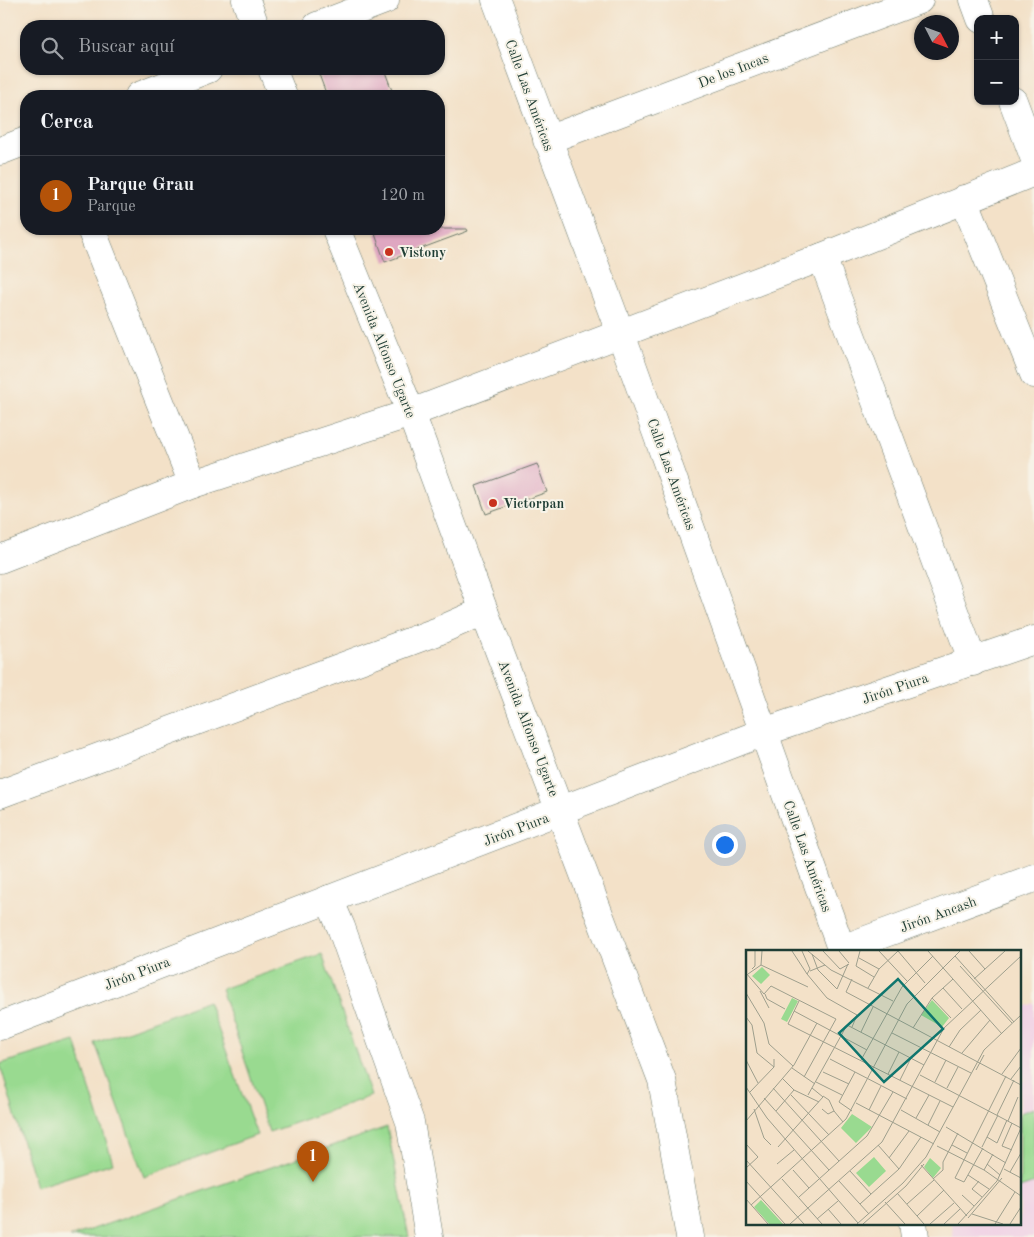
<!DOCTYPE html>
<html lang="es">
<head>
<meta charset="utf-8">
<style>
  :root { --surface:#171b24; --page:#20242c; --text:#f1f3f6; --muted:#9ea1a6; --line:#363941; --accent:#b45309 }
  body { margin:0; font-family:"Old Standard TT",serif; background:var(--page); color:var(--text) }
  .controls { position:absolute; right:15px; top:15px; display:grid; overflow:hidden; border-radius:10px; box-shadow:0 1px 4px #0004 }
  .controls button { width:45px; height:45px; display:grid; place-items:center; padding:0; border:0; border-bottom:1px solid var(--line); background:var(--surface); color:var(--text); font:25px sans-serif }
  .compass { position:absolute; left:914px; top:15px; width:45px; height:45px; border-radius:50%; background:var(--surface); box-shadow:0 1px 4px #0004; rotate:132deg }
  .you { position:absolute; left:724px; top:844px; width:18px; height:18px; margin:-12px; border:4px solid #fff; border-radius:50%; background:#1a73e8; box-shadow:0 0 0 8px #1a73e833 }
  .badge { display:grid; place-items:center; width:32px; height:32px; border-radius:50%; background:var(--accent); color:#fff; font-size:16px; font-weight:700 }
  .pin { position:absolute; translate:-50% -41px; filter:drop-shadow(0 1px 2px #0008) }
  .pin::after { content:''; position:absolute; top:26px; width:18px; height:15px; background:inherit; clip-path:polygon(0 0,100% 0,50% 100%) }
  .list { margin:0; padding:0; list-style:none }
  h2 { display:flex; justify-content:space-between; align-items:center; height:65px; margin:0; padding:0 20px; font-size:21px }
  h2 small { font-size:16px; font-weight:400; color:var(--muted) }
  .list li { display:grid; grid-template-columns:32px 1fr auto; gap:15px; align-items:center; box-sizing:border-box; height:80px; padding:0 20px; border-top:1px solid var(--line) }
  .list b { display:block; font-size:19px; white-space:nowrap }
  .list p { margin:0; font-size:16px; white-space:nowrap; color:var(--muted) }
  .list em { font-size:16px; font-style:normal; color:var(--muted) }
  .icon { flex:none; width:28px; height:28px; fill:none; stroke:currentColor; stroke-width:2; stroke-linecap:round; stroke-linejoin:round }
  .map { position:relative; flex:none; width:1034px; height:1237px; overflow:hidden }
  .search { position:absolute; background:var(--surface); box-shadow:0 1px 4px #0004; left:20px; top:20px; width:425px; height:55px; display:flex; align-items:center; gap:12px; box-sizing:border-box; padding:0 18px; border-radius:20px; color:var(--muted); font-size:19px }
  .panel { position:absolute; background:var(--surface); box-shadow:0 1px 4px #0004; left:20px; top:90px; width:425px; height:145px; border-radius:20px }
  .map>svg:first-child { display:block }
</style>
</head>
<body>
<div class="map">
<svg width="1034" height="1237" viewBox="0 0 1034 1237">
  <rect width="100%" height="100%" fill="#f7f3e8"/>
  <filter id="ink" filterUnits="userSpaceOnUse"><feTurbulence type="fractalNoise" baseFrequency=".02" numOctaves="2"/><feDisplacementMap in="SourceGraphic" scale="10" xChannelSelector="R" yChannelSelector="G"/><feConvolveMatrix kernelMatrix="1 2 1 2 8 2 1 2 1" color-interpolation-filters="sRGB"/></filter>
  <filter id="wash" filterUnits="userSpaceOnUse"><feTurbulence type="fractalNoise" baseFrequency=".0096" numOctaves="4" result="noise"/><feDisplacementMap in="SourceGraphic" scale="20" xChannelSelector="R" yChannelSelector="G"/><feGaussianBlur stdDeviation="1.12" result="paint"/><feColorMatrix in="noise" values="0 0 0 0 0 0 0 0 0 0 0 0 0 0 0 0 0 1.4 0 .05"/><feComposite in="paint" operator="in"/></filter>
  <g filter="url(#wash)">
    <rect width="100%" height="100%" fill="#f3e1c8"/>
    <path fill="#f0d0e5" d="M1034,1003V1237H953L952,1223H1020V1082L1025,1080L1020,1065V1009Z"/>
    <g fill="#99da90" stroke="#5c8c62">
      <path d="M322,954L371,1096L269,1132L221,989Z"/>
      <path d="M208,1001L257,1135L144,1177L95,1043Z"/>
      <path d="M75,1041L113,1163L36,1187L0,1064Z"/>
      <path d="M1034,1108V1183L1020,1188V1113Z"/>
      <path d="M387,1127L409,1237H70Z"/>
    </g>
    <g id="blocks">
      <g fill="#dfa7c1">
        <path d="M317,69H384L394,96H327Z"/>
        <path d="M389,229H467L468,231L385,262L375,234Z"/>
        <path d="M537,464L547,492L486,514L476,486Z"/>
      </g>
    </g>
  </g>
  <g filter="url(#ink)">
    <use href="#blocks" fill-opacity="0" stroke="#697668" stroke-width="1"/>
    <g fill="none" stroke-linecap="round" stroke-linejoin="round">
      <defs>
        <g id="minor">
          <path d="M246,0L255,26"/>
          <path d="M496,0L633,367L842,951"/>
          <path d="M974,0L981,19"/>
          <path d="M317,26L385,0"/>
          <path d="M272,69L283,96"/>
          <path d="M139,96L208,69"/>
          <path d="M1013,101L1034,157"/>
          <path d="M547,140L919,0"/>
          <path d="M0,151L26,141"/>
          <path d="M964,199L1034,374"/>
          <path d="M91,229L193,484"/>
          <path d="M336,229L411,413L484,611L662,1080L690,1237"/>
          <path d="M822,257L973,662"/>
          <path d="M0,559L193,484L411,413L822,257L1034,172"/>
          <path d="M0,794L438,631L484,611"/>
          <path d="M329,899L341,927L410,1122L429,1237"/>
          <path d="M842,949L1034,878"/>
          <path d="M0,1026L764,732L1034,640"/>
          <path d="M913,1223L915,1237"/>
        </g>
      </defs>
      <use href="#minor" stroke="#697668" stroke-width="29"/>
      <use href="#minor" stroke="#fff" stroke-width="28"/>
    </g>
  </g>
  <g fill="#c8321e" stroke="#f7f3e8" stroke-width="2">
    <circle cx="389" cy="252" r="5"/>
    <circle cx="493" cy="503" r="5"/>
  </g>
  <g text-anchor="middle" stroke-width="4" stroke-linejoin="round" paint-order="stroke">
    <g font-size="14" fill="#1f3d34" stroke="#f7f3e8">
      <text transform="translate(733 70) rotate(-21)" y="5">De los Incas</text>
      <text transform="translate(530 95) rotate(70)" y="5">Calle Las Américas</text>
      <text transform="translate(385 350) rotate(68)" y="5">Avenida Alfonso Ugarte</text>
      <text transform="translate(672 474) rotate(70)" y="5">Calle Las Américas</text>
      <text transform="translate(895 688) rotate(-19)" y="5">Jirón Piura</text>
      <text transform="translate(529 728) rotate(69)" y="5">Avenida Alfonso Ugarte</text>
      <text transform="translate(516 829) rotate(-21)" y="5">Jirón Piura</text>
      <text transform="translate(808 856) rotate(70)" y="5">Calle Las Américas</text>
      <text transform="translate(938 914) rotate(-20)" y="5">Jirón Ancash</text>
      <text transform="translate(137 973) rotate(-21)" y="5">Jirón Piura</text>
    </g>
    <g font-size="14" font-weight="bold" fill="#1f3d34" stroke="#f7f3e8" text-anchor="start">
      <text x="399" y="257">Vistony</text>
      <text x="503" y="508">Victorpan</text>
    </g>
  </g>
  <g transform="translate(746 950)">
    <rect width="275" height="275" fill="#f3e1c8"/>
    <path d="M16,17L24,25L15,34L6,26ZM46,48L52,51L41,72L35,69ZM186,50L203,68L196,77L175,65ZM106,164L126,177L110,193L95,178ZM128,207L140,221L123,237L110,223ZM184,208L195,218L187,228L178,217ZM15,250L37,274H23L8,257Z" fill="#99da90"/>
    <path fill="none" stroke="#9e9f8d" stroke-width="1" d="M46,1L61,24L64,19L56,1M62,1L85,20L147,51M77,1L94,19L103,14M93,1L103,13M114,1L110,16L128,27M133,1L161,31M152,1L179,33M182,1L256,84M223,1L239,19M66,4L72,20L91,39L102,14M209,6L268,72M113,8L133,19M15,15L62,37M214,16L266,73M6,19L9,16V1M64,21L79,15M0,23L18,44L25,36L90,69L58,127M2,24L15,15L16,1M61,24L81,48L111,65L106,77M106,29L100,42L275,135M228,29L259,1M122,38L133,19L152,1M197,38L216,59M14,41L23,58M0,43L18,73L23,94L47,116M19,44L21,49L39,59M186,48L205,68M53,51L42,74L207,157M48,61L121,100M0,67L6,75L11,103L28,117M167,78L186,48L207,29M115,82L127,57M146,83L225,123M203,97L214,80L235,60M216,103L244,70M84,109L161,149M0,110L12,133M115,110L156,37L187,6M46,118L69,134M230,120L238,105M77,122L103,134M142,124L153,102M256,124L275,98M174,125L275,178M36,128L48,140L73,152M265,129L275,116M154,130L165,108M70,132L96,145M189,132L200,110M0,137L21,168L112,273M27,138L93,211M201,138L212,117M4,142L28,117V109M45,145L83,185M62,145L101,75L178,115M77,146L83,150L88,161M18,148L83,220M110,153L188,194M8,159L18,188L25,195M76,159L82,164L88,161L97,172M123,160L135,136M155,160L194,182M30,161L48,140M106,161L93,152L109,122M251,165L268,130M170,168L183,145M0,171L48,115L71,73M262,171L272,147M266,173L256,196L266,200M182,175L194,151M200,177L260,213M241,187L251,193L261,170M0,194L12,207L0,218M132,195L153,219M206,195L221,203M191,196L238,220L275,246M32,197L77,147L66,138M236,197L252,165M237,198L218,232L209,228L260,126M143,208L163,181M0,210L58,274M31,214L48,200M241,214L254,225M175,215L221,266M258,219L275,228M47,220L63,238M238,220L247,204M104,221L125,244M264,222L275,203M222,225L243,239M36,229L76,274M187,229L197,220V212L212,183M0,231L39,274M93,231L123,264M233,231L226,239L236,247M151,243L178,274M216,245L228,256M53,247L121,186L147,142M0,249L22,274M139,252L159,274M114,254L153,219L175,187M161,254L188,230M5,255L100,169L161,54L214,1M82,259L95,274M226,264L257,274M171,266L198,240M222,268L256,228M71,269L92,251M44,274L136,192L198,78L275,6M111,274L157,233L180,207L238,100L275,65M117,274L160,236L178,214M184,274L208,253M198,274L214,259M212,274L251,231L275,178M249,274L269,242M264,274L275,257"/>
    <path fill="#0f766e" fill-opacity="0.15" stroke="#0f766e" stroke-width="2.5" d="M152,29L197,79L138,132L93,83Z"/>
    <rect width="275" height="275" fill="none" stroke="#1f3d34" stroke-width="2.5"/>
  </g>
</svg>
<div class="controls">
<button>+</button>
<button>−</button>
</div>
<svg class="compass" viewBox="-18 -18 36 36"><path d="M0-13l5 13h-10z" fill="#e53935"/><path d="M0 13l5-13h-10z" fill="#9ea1a6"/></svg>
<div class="you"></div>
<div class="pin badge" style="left:313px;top:1182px">1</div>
<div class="search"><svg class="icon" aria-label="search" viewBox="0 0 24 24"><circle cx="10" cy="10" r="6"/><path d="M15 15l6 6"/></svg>Buscar aquí</div>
<section class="panel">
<h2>Cerca<small></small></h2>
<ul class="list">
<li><span class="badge">1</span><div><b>Parque Grau</b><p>Parque</p></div><em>120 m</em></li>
</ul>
</section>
</div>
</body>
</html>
